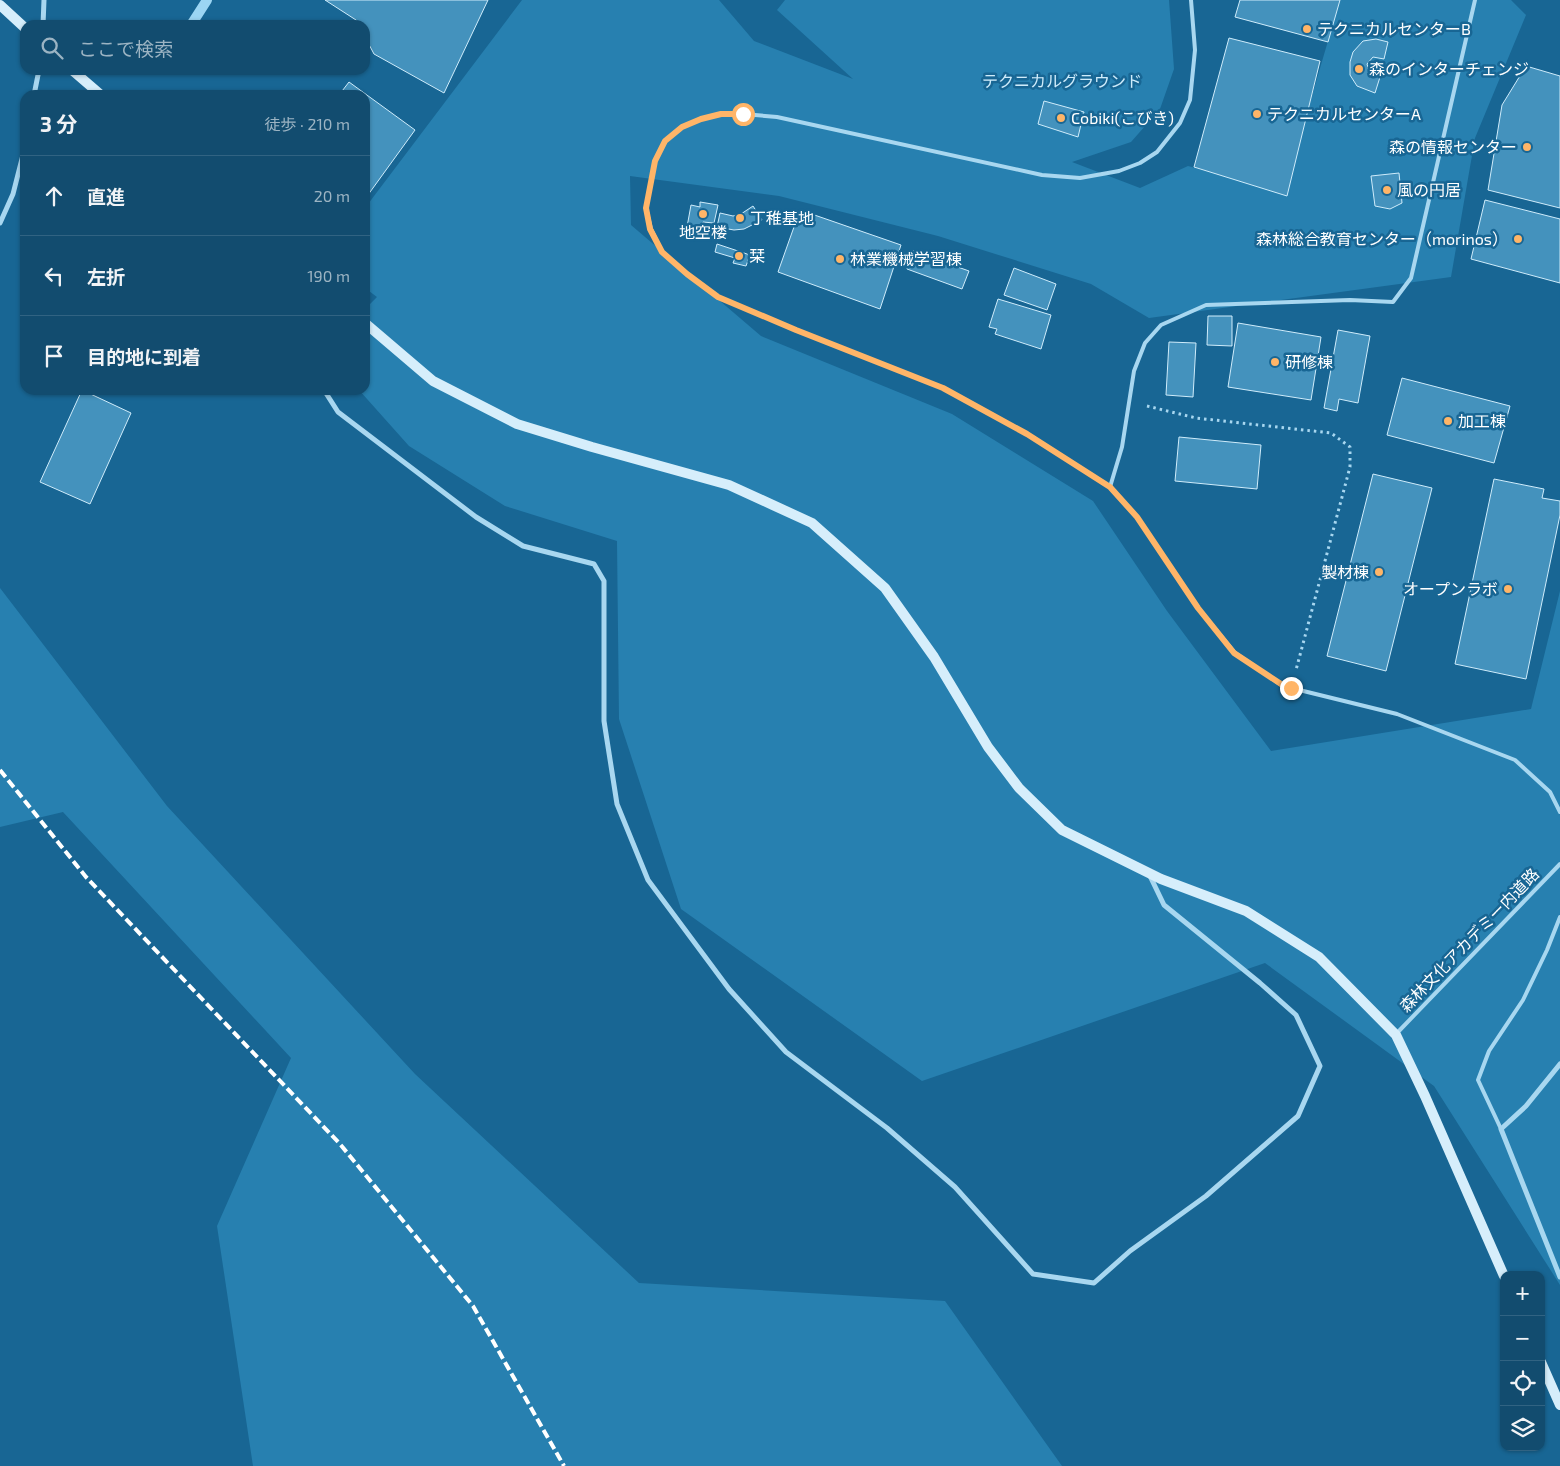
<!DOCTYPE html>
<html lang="ja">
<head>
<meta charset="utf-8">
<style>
  :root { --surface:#124c6f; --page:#1b5374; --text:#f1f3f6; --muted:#9cb4c3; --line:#316382 }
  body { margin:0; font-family:"Exo 2","Noto Sans JP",sans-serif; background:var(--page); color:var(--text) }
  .controls { position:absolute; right:15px; bottom:15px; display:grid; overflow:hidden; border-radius:10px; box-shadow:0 1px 4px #0004 }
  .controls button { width:45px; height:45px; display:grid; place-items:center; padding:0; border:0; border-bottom:1px solid var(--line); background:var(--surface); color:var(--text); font:25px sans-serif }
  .stop { position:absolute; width:15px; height:15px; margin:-11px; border:4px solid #ffb568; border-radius:50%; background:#fff }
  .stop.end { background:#ffb568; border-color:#fff; box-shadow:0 1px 5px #0008 }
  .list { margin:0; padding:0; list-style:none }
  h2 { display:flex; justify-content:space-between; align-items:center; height:65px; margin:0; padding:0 20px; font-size:21px }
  h2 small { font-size:16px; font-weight:400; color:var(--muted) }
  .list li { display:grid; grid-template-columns:32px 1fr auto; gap:15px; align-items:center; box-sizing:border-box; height:80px; padding:0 20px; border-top:1px solid var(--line) }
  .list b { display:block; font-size:19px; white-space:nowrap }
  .list em { font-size:16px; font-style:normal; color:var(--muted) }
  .icon { flex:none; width:28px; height:28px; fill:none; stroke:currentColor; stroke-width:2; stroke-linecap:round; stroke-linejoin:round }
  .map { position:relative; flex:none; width:1560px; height:1466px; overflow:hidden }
  .search { position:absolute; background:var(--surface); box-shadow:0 1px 4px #0004; left:20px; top:20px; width:350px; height:55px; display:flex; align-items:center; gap:12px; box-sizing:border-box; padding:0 18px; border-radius:15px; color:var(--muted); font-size:19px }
  .panel { position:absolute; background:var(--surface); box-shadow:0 1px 4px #0004; left:20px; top:90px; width:350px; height:305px; border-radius:15px }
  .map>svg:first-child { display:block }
</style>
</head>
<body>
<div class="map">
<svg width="1560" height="1466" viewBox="0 0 1560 1466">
  <rect width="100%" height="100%" fill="#186694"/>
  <g fill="#2780b0">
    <path d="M522,0H719L754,41L853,79L777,10L785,0H1169L1174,69L1160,109L1131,142L1072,162L1140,188L1188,166L1284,191L1340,0H1511L1526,15L1475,138L1451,277L1149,318L1091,284L938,236L779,196L630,176L631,225L761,336L952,414L1093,501L1167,611L1271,751L1531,709L1560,591V1285L1434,1086L1265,963L922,1081L681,909L619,719L617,541L505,506L409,446L359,390H365V309L377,297L365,288V208Z"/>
    <path d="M0,588L167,806L415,1074L639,1283L945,1301L1062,1466H253L217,1226L291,1058L63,812L0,827Z"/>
  </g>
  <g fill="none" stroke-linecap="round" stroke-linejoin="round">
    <path stroke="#9bd5f3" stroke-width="10" d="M191,25L207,0"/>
  </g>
  <g fill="#4492bd" stroke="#cfecfb">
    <path d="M325,0H488L444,93L374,54L365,37V25H358L356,20Z"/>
    <path d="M1240,0H1340L1328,42L1235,17Z"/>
    <path d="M1229,38L1320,61L1287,196L1194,167Z"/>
    <path d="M1376,39L1388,42L1384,59L1373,57L1367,64L1370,74L1380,77L1375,93L1357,86L1350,75V62L1353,52L1363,41Z"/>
    <path d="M1526,66L1560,76V208L1488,190L1502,105Z"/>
    <path d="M349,82L415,130L365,199V95H339Z"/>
    <path d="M1044,101L1084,112L1078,137L1038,124Z"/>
    <path d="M1399,173L1402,203L1390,209L1375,206L1371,176Z"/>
    <path d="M1485,200L1560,219V283L1471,259Z"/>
    <path d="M700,202L718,205L714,223L703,222L702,229L687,227L691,205L700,207Z"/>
    <path d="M753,206L762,220L744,229L734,230L717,227L720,213L733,216L741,214Z"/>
    <path d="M800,210L901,245L880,309L778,272Z"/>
    <path d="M717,244L750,255L746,266L733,263L735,258L715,252Z"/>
    <path d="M913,251L969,271L962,289L907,269Z"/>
    <path d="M1014,268L1056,284L1047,310L1004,295Z"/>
    <path d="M998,299L1051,315L1041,349L995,334L997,329L989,327Z"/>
    <path d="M1208,316H1232V346L1207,345Z"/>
    <path d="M1238,323L1321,337L1311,400L1228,387Z"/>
    <path d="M1338,330L1370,336L1358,403L1339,399L1337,411L1324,408Z"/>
    <path d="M1169,342L1196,343L1193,397L1166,395Z"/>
    <path d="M1402,378L1510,406L1494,463L1387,435Z"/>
    <path d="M82,390L131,413L90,504L40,482Z"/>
    <path d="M1179,437L1261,445L1257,489L1175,481Z"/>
    <path d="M1373,474L1432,488L1386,671L1327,656Z"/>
    <path d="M1494,479L1544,489L1542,498L1560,501V515L1526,679L1455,664Z"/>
  </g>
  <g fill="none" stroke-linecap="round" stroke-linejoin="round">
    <path stroke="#a8d7f0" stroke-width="3" stroke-dasharray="2.5 4" stroke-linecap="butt" d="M1147,406L1196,418L1331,433L1350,447V467L1296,670"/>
    <g stroke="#a8d7f0" stroke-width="4">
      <path d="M1191,0L1195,50L1190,100L1180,123L1157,152L1140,163L1119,171L1080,178L1042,175L777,117L743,114H721L701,119L682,127L665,141L655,161L646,208L651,229L662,252L687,274L718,297L796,330L943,388L1027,434L1110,487L1137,517L1198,608L1235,653L1283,686L1397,714L1515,760L1550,792L1560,812"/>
      <path d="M1110,487L1122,447L1134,371L1145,343L1161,325L1206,305L1350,300L1393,302L1411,278L1475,0"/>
      <path d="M1397,1033L1560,864"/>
      <path d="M1501,1129L1478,1080L1489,1051L1523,1000L1547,950L1560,917"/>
    </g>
    <g stroke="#a8d7f0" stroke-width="5">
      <path d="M43,25L44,0"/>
      <path d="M34,95L39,70"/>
      <path d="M0,223L13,194L25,147"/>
      <path d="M324,390L338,412L476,517L523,546L594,564L604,581V721L617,804L648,880L729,989L786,1052L887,1128L955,1187L1033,1274L1094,1283L1130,1251L1206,1196L1298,1116L1320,1066L1296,1015L1260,983L1164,905L1150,876"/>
      <path d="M1560,1064L1526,1106L1501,1129L1560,1277"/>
    </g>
    <g stroke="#d6eefb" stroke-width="10">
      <path d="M0,5L25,28"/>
      <path d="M72,70L101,95"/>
      <path d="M365,323L433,381L517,424L592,447L729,485L812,523L885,588L934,657L988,747L1019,788L1062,830L1161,879L1246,911L1319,957L1396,1035L1425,1096L1504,1276"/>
      <path d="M1541,1362L1560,1405"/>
    </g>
    <path stroke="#fff" stroke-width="4" stroke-dasharray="9 4" stroke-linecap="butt" d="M0,770L86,877L340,1144L473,1306L564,1466"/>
  </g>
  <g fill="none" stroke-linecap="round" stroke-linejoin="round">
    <path stroke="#ffb568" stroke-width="6" d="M743,114H721L701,119L682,127L665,141L655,161L646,208L650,229L662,252L687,274L718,297L796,330L943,388L1027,434L1110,487L1137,517L1198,608L1234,653L1284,686L1291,688"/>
  </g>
  <g fill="#ffb568" stroke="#186694" stroke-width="2">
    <circle cx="1307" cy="29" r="5"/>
    <circle cx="1359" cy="69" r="5"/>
    <circle cx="1257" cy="114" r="5"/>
    <circle cx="1061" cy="118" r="5"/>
    <circle cx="1527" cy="147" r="5"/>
    <circle cx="1387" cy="190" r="5"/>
    <circle cx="703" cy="214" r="5"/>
    <circle cx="740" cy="218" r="5"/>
    <circle cx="1518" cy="239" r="5"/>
    <circle cx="739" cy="256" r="5"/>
    <circle cx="840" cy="259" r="5"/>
    <circle cx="1275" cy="362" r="5"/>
    <circle cx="1448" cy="421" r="5"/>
    <circle cx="1379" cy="572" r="5"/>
    <circle cx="1508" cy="589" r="5"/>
  </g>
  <g text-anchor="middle" stroke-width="5" stroke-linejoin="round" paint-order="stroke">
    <g font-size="16" fill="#fff" stroke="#186694" text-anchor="start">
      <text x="1317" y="35">テクニカルセンターB</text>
      <text x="1369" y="75">森のインターチェンジ</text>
      <text x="1267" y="120">テクニカルセンターA</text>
      <text x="1071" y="124">Cobiki(こびき)</text>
      <text x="1517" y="153" text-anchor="end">森の情報センター</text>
      <text x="1397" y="196">風の円居</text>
      <text x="750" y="224">丁稚基地</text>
      <text x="703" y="238" text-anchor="middle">地空楼</text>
      <text x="1508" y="245" text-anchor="end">森林総合教育センター（morinos）</text>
      <text x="749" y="262">栞</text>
      <text x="850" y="265">林業機械学習棟</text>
      <text x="1285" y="368">研修棟</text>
      <text x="1458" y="427">加工棟</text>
      <text x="1369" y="578" text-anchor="end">製材棟</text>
      <text x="1498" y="595" text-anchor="end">オープンラボ</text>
    </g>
    <g font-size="16" fill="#cfecfb" stroke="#186694">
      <text x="1062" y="87">テクニカルグラウンド</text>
    </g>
    <g font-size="16" fill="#fff" stroke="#186694">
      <text transform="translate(1469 940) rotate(-46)" y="6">森林文化アカデミー内道路</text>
    </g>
  </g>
</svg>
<div class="controls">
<button>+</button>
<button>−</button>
<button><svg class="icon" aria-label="locate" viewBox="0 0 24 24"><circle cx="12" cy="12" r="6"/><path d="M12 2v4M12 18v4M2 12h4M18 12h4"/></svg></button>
<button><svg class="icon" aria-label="layers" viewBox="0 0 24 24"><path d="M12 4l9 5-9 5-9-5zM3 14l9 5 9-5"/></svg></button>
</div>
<div class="stop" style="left:743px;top:114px"></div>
<div class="stop end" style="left:1291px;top:688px"></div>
<div class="search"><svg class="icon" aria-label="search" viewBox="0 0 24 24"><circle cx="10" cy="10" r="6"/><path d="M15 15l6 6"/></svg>ここで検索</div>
<section class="panel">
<h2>3 分<small>徒歩 · 210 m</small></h2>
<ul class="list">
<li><svg class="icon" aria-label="ahead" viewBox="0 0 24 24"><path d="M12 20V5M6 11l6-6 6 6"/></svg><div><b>直進</b></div><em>20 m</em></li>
<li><svg class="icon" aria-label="left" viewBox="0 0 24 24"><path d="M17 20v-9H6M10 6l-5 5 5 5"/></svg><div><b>左折</b></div><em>190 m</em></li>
<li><svg class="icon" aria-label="arrive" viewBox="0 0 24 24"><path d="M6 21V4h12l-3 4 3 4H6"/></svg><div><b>目的地に到着</b></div></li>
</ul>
</section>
</div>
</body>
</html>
